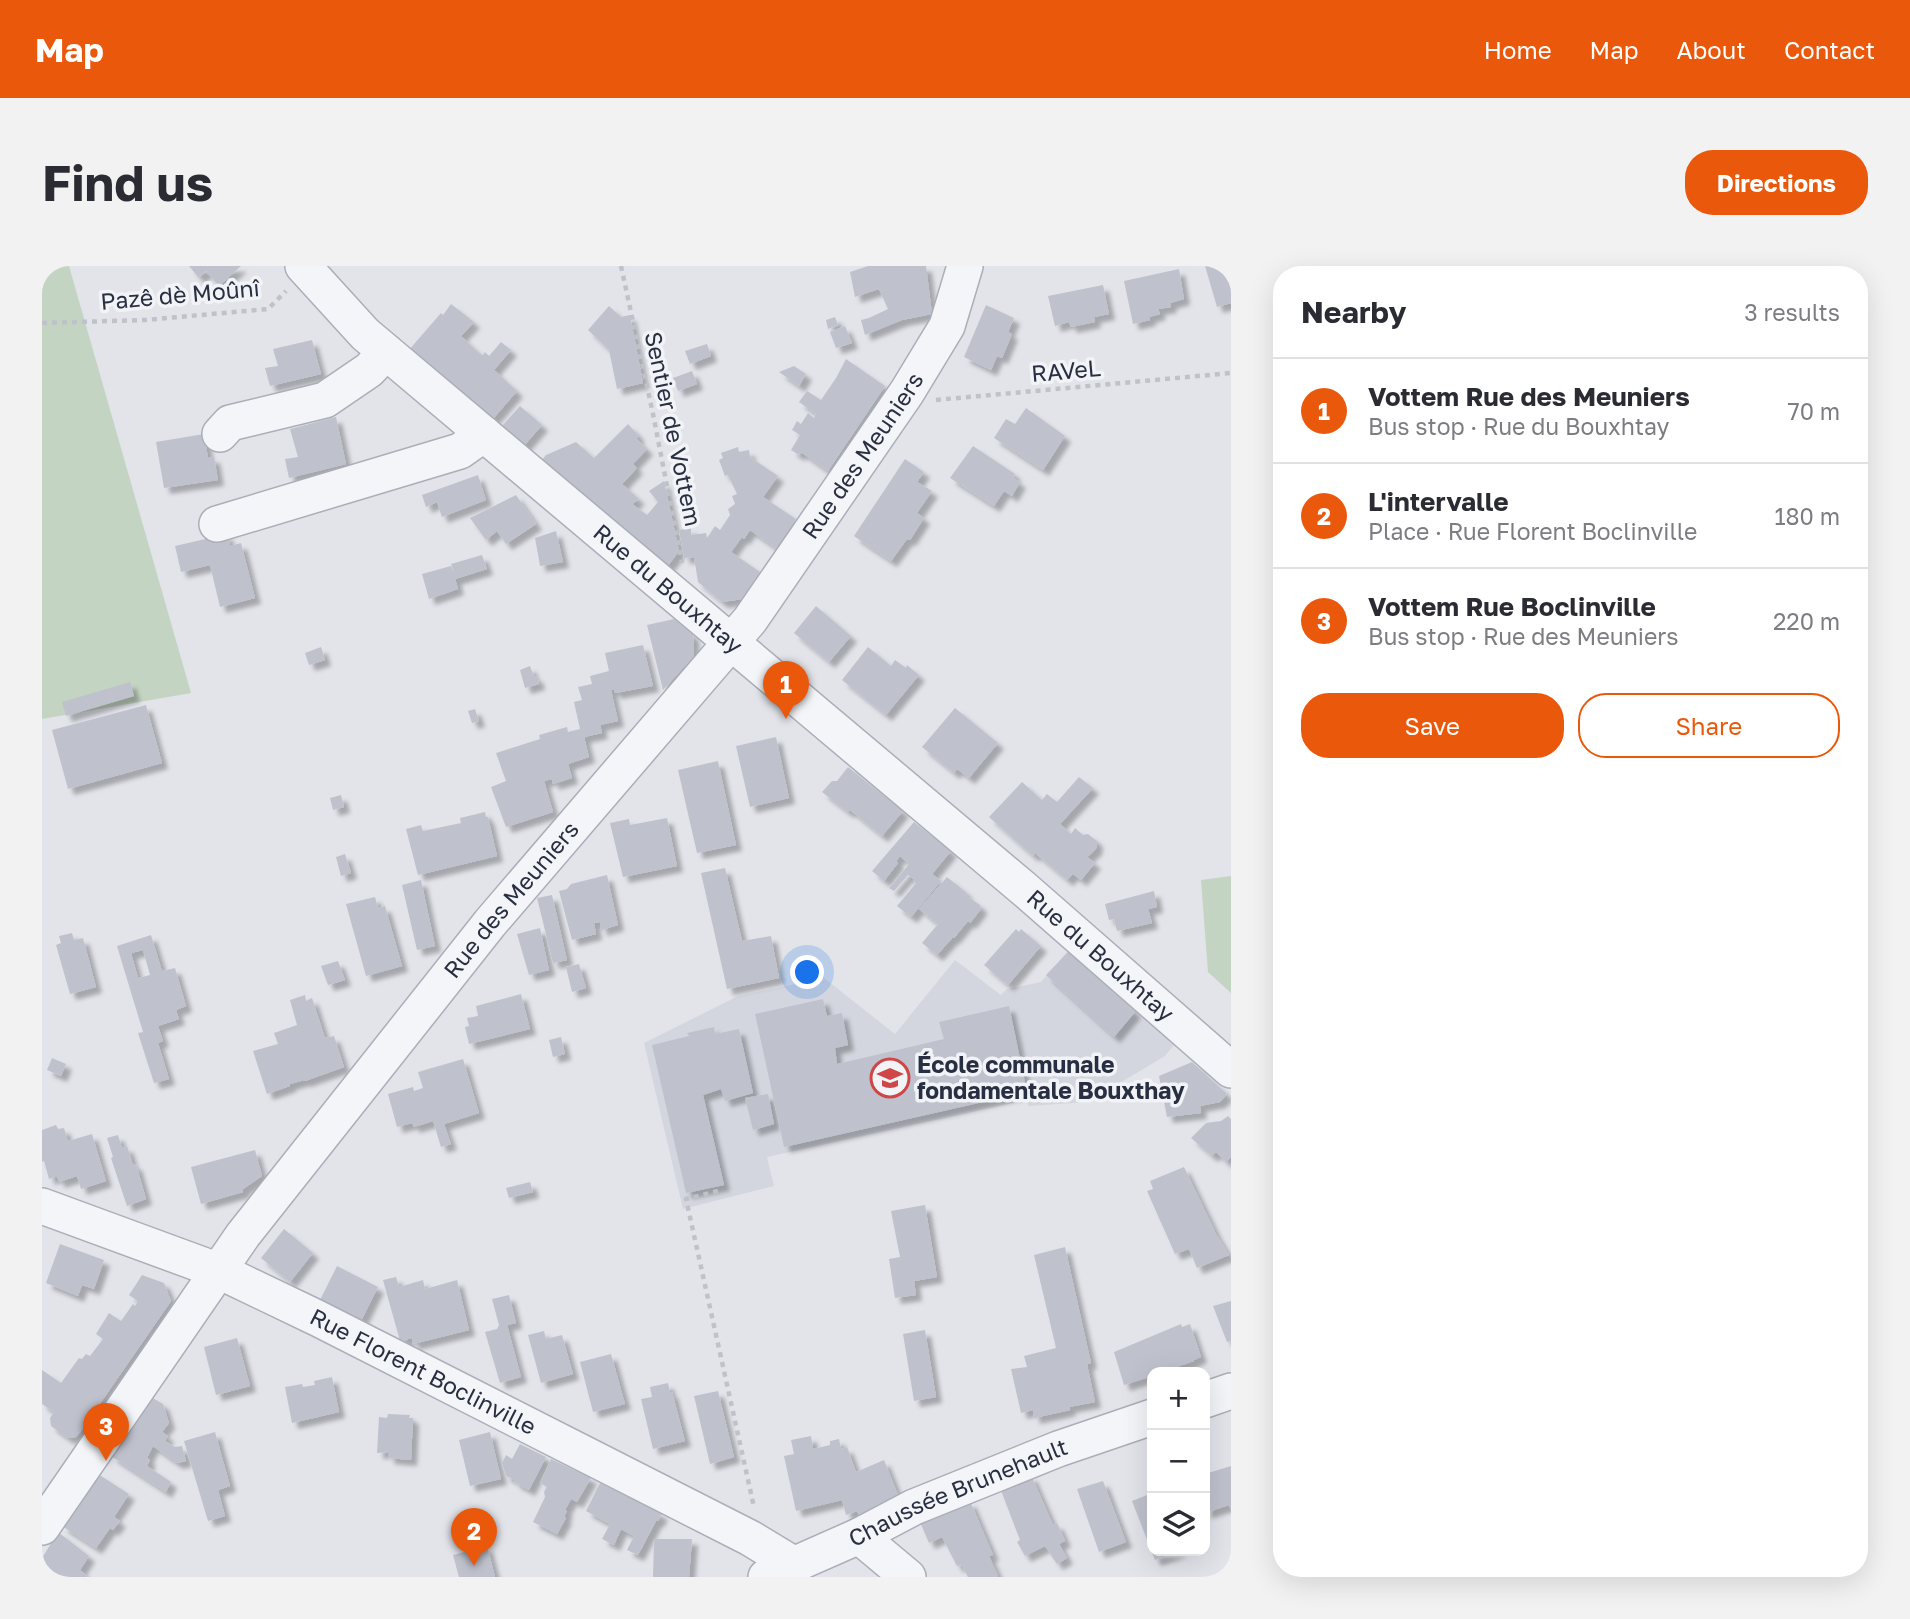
<!DOCTYPE html>
<html lang="en">
<head>
<meta charset="utf-8">
<style>
  :root { --surface:#fff; --page:#f2f2f3; --text:#2b2b33; --muted:#7c7c81; --line:#e1e1e2; --accent:#ea580c }
  body { margin:0; font-family:"Golos Text",sans-serif; background:var(--page); color:var(--text) }
  .controls { position:absolute; right:21px; bottom:21px; display:grid; overflow:hidden; border-radius:14px; box-shadow:0 7px 28px #0002 }
  .controls button { width:63px; height:63px; display:grid; place-items:center; padding:0; border:0; border-bottom:2px solid var(--line); background:var(--surface); color:var(--text); font:35px sans-serif }
  .you { position:absolute; left:766px; top:707px; width:24px; height:24px; margin:-18px; border:5px solid #fff; border-radius:50%; background:#1a73e8; box-shadow:0 0 0 10px #1a73e833 }
  .badge { display:grid; place-items:center; width:46px; height:46px; border-radius:50%; background:var(--accent); color:#fff; font-size:23px; font-weight:700 }
  .pin { position:absolute; translate:-50% -58px; filter:drop-shadow(0 2px 4px #0008) }
  .pin::after { content:''; position:absolute; top:37px; width:24px; height:21px; background:inherit; clip-path:polygon(0 0,100% 0,50% 100%) }
  .list { margin:0; padding:0; list-style:none }
  h2 { display:flex; justify-content:space-between; align-items:center; height:91px; margin:0; padding:0 28px; font-size:30px }
  h2 small { font-size:23px; font-weight:400; color:var(--muted) }
  .list li { display:grid; grid-template-columns:46px 1fr auto; gap:21px; align-items:center; box-sizing:border-box; height:105px; padding:0 28px; border-top:2px solid var(--line) }
  .list b { display:block; font-size:26px; white-space:nowrap }
  .list p { margin:0; font-size:23px; white-space:nowrap; color:var(--muted) }
  .list em { font-size:23px; font-style:normal; color:var(--muted) }
  .actions { display:flex; gap:14px; padding:21px 28px }
  .actions a { flex:1; padding:16px 0; border:2px solid var(--accent); border-radius:28px; text-align:center; font-size:24px; color:var(--accent) }
  .actions .main { background:var(--accent); color:#fff }
  .icon { flex:none; width:38px; height:38px; fill:none; stroke:currentColor; stroke-width:2; stroke-linecap:round; stroke-linejoin:round }
  .map { position:relative; flex:none; width:1189px; height:1311px; overflow:hidden; border-radius:28px }
  header { display:flex; align-items:center; gap:42px; box-sizing:border-box; height:98px; padding:0 35px; background:var(--accent); color:#fff }
  header strong { font-size:33px }
  nav { display:flex; gap:38px; margin-inline-start:auto; font-size:24px }
  .intro { display:flex; align-items:center; justify-content:space-between; box-sizing:border-box; height:168px; padding:0 42px }
  h1 { margin:0; font-size:49px }
  .button { padding:18px 32px; border-radius:28px; background:var(--accent); color:#fff; font-size:24px; font-weight:700 }
  main { display:flex; gap:42px; padding:0 42px }
  aside { flex:1; background:var(--surface); border-radius:28px; box-shadow:0 7px 28px #0002 }
  .map>svg:first-child { display:block }
</style>
</head>
<body>
<header>
<strong>Map</strong>
<nav><a>Home</a><a>Map</a><a>About</a><a>Contact</a></nav>
</header>
<div class="intro"><h1>Find us</h1><a class="button">Directions</a></div>
<main>
<div class="map">
<svg width="1189" height="1311" viewBox="0 0 1189 1311">
  <defs>
    <filter id="shadow"><feDropShadow dx="6" dy="6" stdDeviation="2" flood-color="#0004"/></filter>
  </defs>
  <rect width="100%" height="100%" fill="#e2e4ea"/>
  <path fill="#d4d6df" d="M1026,685L1132,779L1123,790L1046,836L986,840L985,834L725,891L732,920L641,943L602,777L696,730L782,712L853,768L913,694L959,729L965,723L999,716Z"/>
  <g fill="#c4d4c3">
    <path d="M0,0H27L149,427L0,453Z"/>
    <path d="M1189,610V727L1166,706L1159,614Z"/>
  </g>
  <g fill="#bfc2cd" fill-rule="evenodd" filter="url(#shadow)">
    <path d="M147,0H199L177,20L164,5L157,12Z"/>
    <path d="M826,0H884L890,48L860,54L823,69L819,54L827,52L846,43L837,23L813,31L808,6Z"/>
    <path d="M1163,0H1189V37L1175,41Z"/>
    <path d="M1137,3L1142,33L1128,37L1129,41L1116,43L1118,48L1107,51L1108,54L1091,58L1082,15Z"/>
    <path d="M1061,19L1067,48L1052,51L1053,56L1029,61L1027,56L1013,60L1006,30Z"/>
    <path d="M409,38L432,56L419,70L437,87L441,89L443,86L447,90L459,76L469,84L452,104L475,125L450,154L366,85L399,47L401,49Z"/>
    <path d="M944,39L972,52L966,66L970,68L960,92L955,90L949,104L922,91Z"/>
    <path d="M567,40L579,51L588,49L601,117L575,123L567,84L546,64Z"/>
    <path d="M793,51L796,59L786,63L784,54Z"/>
    <path d="M803,60L810,77L794,82L788,66Z"/>
    <path d="M270,74L279,108L228,120L223,102L236,100L231,83Z"/>
    <path d="M665,78L669,90L648,98L643,85Z"/>
    <path d="M804,93L843,120L786,205L759,186L757,189L749,184L758,169L750,164L755,155L759,158L766,147L772,152L774,148L757,136L765,125L779,134L794,112Z"/>
    <path d="M752,100L764,108L757,120L737,106Z"/>
    <path d="M650,105L655,118L636,125L631,112Z"/>
    <path d="M478,140L500,159L481,181L459,161Z"/>
    <path d="M984,142L1023,170L1001,204L952,172L964,153L973,158Z"/>
    <path d="M294,151L304,198L247,212L243,193L256,191L248,163Z"/>
    <path d="M586,158L597,170L594,172L605,183L591,198L595,202L580,218L597,233L590,238L605,249L616,236L607,225L622,215L637,285L625,301L599,279L601,277L585,266L584,267L569,254L570,252L500,194L504,189L534,176L552,192Z"/>
    <path d="M162,168L166,192L172,191L176,214L122,222L114,176Z"/>
    <path d="M931,180L973,208L971,212L978,216L970,230L962,225L952,240L908,212Z"/>
    <path d="M696,181L697,186L707,184L708,191L736,210L721,231L754,253L734,282L708,264L702,273L700,271L689,286L718,306L701,333L680,336L656,316L652,291L642,292L637,264L649,262V269L664,267L665,272L673,260L678,264L688,249L686,243L693,238L690,230L695,228L686,209L683,210L677,194L681,192L679,187Z"/>
    <path d="M863,193L882,206L875,216L890,225L875,247L882,252L868,274L865,273L849,295L812,270Z"/>
    <path d="M436,209L444,234L400,251L395,236L384,241L380,229Z"/>
    <path d="M474,229L494,258L464,278L455,265L444,274L428,252Z"/>
    <path d="M514,265L521,296L498,300L493,272Z"/>
    <path d="M185,268L188,280L199,277L213,332L178,341L168,299L139,306L133,280Z"/>
    <path d="M440,289L445,303L413,313L416,323L387,333L380,308L409,300L412,307L409,298Z"/>
    <path d="M774,340L809,370L787,396L752,367Z"/>
    <path d="M632,353L651,369L652,390L621,424L605,359Z"/>
    <path d="M601,379L611,420L573,427L572,423L569,424L576,455L558,459L560,467L542,471L547,491L526,498L530,512L511,518L510,513L502,515L511,546L464,561L449,521L464,515L454,487L498,473L497,469L525,461L526,466L538,463L532,436L540,434L536,421L550,418L548,410L567,405L563,387Z"/>
    <path d="M279,381L283,394L267,399L263,387Z"/>
    <path d="M826,381L849,400L853,394L864,402L865,399L877,409L844,449L800,414Z"/>
    <path d="M488,400L492,411L495,410L497,418L483,422L478,404Z"/>
    <path d="M88,416L92,430L24,450L20,436Z"/>
    <path d="M104,439L120,497L26,523L10,464Z"/>
    <path d="M913,442L956,477L927,512L915,503L912,507L880,481Z"/>
    <path d="M433,443L437,455L430,457L426,445Z"/>
    <path d="M734,471L747,532L708,541L694,480Z"/>
    <path d="M676,495L694,579L655,587L636,504Z"/>
    <path d="M806,501L861,545L840,570L808,544L806,546L780,526L790,515H795Z"/>
    <path d="M1037,511L1051,522L1018,558L1029,568L1033,562L1041,569L1046,568L1055,575L1054,583L1045,591L1053,597L1039,614L1031,608L1025,614L993,587L991,590L947,551L980,516L1000,534L1005,528L1015,536Z"/>
    <path d="M299,529L302,541L291,544L288,532Z"/>
    <path d="M443,546L444,551H446L455,590L376,609L364,563L379,559L381,565L419,557L418,552Z"/>
    <path d="M625,552L635,600L581,611L568,557L587,553L588,559Z"/>
    <path d="M872,556L909,585L890,608L899,615L869,651L855,640L874,617L871,615L873,614L866,609L852,625L847,622L867,598L858,590L854,595L856,597L842,615L830,605Z"/>
    <path d="M303,588L309,607L299,610L294,591Z"/>
    <path d="M683,602L700,675L729,670L737,712L685,723L659,607Z"/>
    <path d="M565,609L576,659L559,664L558,656L552,657L554,668L530,674L517,625L525,623L529,618Z"/>
    <path d="M905,611L925,627L923,629L938,639L939,643L928,657L926,655L912,672L911,671L895,689L880,677L896,658L877,643Z"/>
    <path d="M379,614L393,680L375,684L360,619Z"/>
    <path d="M1112,625L1115,641L1106,643L1110,657L1075,665L1072,653L1067,654L1063,638Z"/>
    <path d="M510,629L525,694L511,697L495,632Z"/>
    <path d="M333,631L336,642L343,640L360,700L324,710L304,638Z"/>
    <path d="M498,662L507,704L487,709L475,668Z"/>
    <path d="M974,663L977,666L979,663L999,680L966,719L942,699Z"/>
    <path d="M30,667L32,674L41,672L54,721L28,728L14,679L19,677L17,670Z"/>
    <path d="M109,669L120,705L133,702L144,740L134,744L137,753L116,760L121,775L116,777L127,813L112,817L96,767L101,766L75,680ZM101,684L108,709L96,712L89,687Z"/>
    <path d="M1026,686L1093,746L1072,771L1004,709Z"/>
    <path d="M296,695L303,714L286,719L279,700Z"/>
    <path d="M537,698L544,722L530,726L524,701Z"/>
    <path d="M479,728L488,763L427,778L423,761L427,760L425,752L436,750L434,740Z"/>
    <path d="M263,729L264,735L270,732L283,772L292,770L302,801L263,815L262,814L248,818V820L225,828L211,785L236,778L232,767L255,759L248,734Z"/>
    <path d="M781,733L785,750L800,747L806,779L793,782L795,798L902,773L897,756L967,740L985,826L742,881L713,748Z"/>
    <path d="M672,761L673,768L697,763L711,827L683,835L679,823L661,829L682,919L644,927L610,779L647,770L645,767Z"/>
    <path d="M519,771L523,788L511,791L507,774Z"/>
    <path d="M10,792L24,798L19,810L5,804Z"/>
    <path d="M421,793L437,847L402,858L409,878L399,881L391,855L372,861L370,857L355,861L346,828L371,821L372,825L381,822L376,806Z"/>
    <path d="M1150,796L1185,828L1178,836L1158,840L1159,847L1125,851L1117,810Z"/>
    <path d="M726,828L732,858L711,864L703,832Z"/>
    <path d="M1186,850L1189,853V891L1184,896L1174,886L1170,890L1149,872L1164,857L1179,855Z"/>
    <path d="M14,859L16,863L22,862L26,875L50,868L64,915L39,923L35,910L17,916L15,910L7,913L2,895L0,896V864Z"/>
    <path d="M76,869L80,882L85,880L91,899L94,898L104,933L85,940L69,892L71,891L65,872Z"/>
    <path d="M213,884L220,910L201,923V926L159,938L149,901Z"/>
    <path d="M1142,901L1175,970L1187,989L1155,1002L1147,983L1133,988L1105,925L1111,923L1108,915Z"/>
    <path d="M488,916L491,926L467,932L464,922Z"/>
    <path d="M883,939L895,1011L872,1015L874,1029L853,1032L847,993L858,991L849,945Z"/>
    <path d="M242,963L271,987L248,1016L219,992Z"/>
    <path d="M18,978L62,994L52,1023L40,1019L36,1030L4,1017Z"/>
    <path d="M1023,981L1049,1097L1045,1098L1053,1136L1027,1141L1028,1144L992,1152L991,1144L979,1147L969,1103L985,1101L982,1090L1014,1082L992,989Z"/>
    <path d="M295,1000L336,1021L319,1055L278,1034Z"/>
    <path d="M100,1009L122,1017L129,1035L39,1165L34,1171L26,1172L9,1160L8,1152L12,1146L0,1138V1104L19,1117L37,1092L40,1093L44,1088L48,1090L61,1073L54,1068L67,1047L79,1055L91,1038L93,1040L96,1035L87,1029Z"/>
    <path d="M354,1011L357,1021L381,1014L383,1023L415,1014L427,1064L371,1078L370,1072L358,1075L341,1014Z"/>
    <path d="M467,1029L474,1057L465,1059L479,1111L458,1117L443,1066L455,1063L457,1059L450,1033Z"/>
    <path d="M1189,1035V1075L1185,1076L1171,1040Z"/>
    <path d="M1139,1058L1140,1061L1148,1058L1159,1091L1152,1094V1095L1120,1106H1110V1110L1082,1119L1072,1086Z"/>
    <path d="M883,1064L894,1131L872,1135L861,1068Z"/>
    <path d="M502,1065L504,1073L520,1069L531,1108L499,1117L486,1069Z"/>
    <path d="M195,1072L208,1120L174,1129L162,1081Z"/>
    <path d="M569,1088L583,1138L551,1146L538,1096Z"/>
    <path d="M290,1111L297,1146L250,1157L243,1121L260,1118L261,1121L273,1119L272,1115Z"/>
    <path d="M626,1117L628,1126H630L643,1175L611,1183L599,1133L610,1131L608,1121Z"/>
    <path d="M676,1125L692,1191L668,1198L652,1130Z"/>
    <path d="M109,1131L121,1138L127,1157L120,1166L126,1170L123,1175L133,1181L140,1180L144,1195L135,1197L111,1180L105,1192L108,1194L105,1200L129,1216L124,1226L69,1190Z"/>
    <path d="M346,1148L368,1149L367,1152H371L369,1194L346,1192L347,1186L335,1187L337,1151L345,1152Z"/>
    <path d="M173,1166L188,1220L176,1224L183,1250L166,1255L142,1175Z"/>
    <path d="M448,1166L459,1213L428,1220L417,1174Z"/>
    <path d="M769,1170L771,1183L788,1179V1175L797,1173L799,1183L805,1181L814,1206L842,1194L856,1229L817,1249L815,1245L804,1249L800,1234L754,1245L742,1190L752,1188L749,1174Z"/>
    <path d="M478,1178L504,1191L487,1224L472,1216L473,1214L464,1210L460,1197L464,1189L470,1193Z"/>
    <path d="M509,1193L549,1212L535,1236L529,1233L523,1244L525,1245L522,1251L524,1252L515,1268L491,1256L503,1231L502,1226L505,1221L498,1217Z"/>
    <path d="M1189,1200V1244L1187,1239L1163,1247V1208Z"/>
    <path d="M56,1208L87,1228L72,1251L78,1255L71,1264L68,1262L54,1282L20,1260Z"/>
    <path d="M989,1209L1011,1259L1015,1257L1023,1275L1017,1278L1025,1292L1015,1298L1003,1280L983,1290L975,1276L978,1274L958,1222Z"/>
    <path d="M1061,1215L1084,1276L1057,1286L1035,1223Z"/>
    <path d="M558,1217L620,1248L616,1255H614L596,1289L585,1284L592,1270L579,1263L572,1279L560,1273L568,1258L544,1245Z"/>
    <path d="M1110,1227V1285H1140L1113,1294L1090,1235Z"/>
    <path d="M928,1235L951,1289L947,1290L956,1310L954,1311H926L920,1299L915,1300L900,1271L887,1277L878,1256Z"/>
    <path d="M16,1266L47,1290L38,1304L46,1311H0V1292Z"/>
    <path d="M612,1273H650L647,1311H611Z"/>
    <path d="M445,1280L453,1311H417L411,1289Z"/>
  </g>
  <g fill="none" stroke-linecap="round" stroke-linejoin="round">
    <defs>
      <g id="minor">
        <path id="s1" d="M261,0L323,68L981,622L1189,804"/>
        <path d="M178,168L188,157L283,134L327,104L344,86"/>
        <path d="M175,258L418,185L442,168"/>
        <path id="s2" d="M0,940L177,1005L275,1052L708,1272L751,1298"/>
        <path d="M1163,1134L1189,1125"/>
        <path id="s3" d="M0,1261L201,969L448,657L708,354L865,126L905,60L923,0"/>
        <path d="M817,1270L866,1311"/>
        <path id="s4" d="M724,1311L817,1270L872,1241L1016,1183L1110,1151"/>
      </g>
    </defs>
    <use href="#minor" stroke="#aaaeb8" stroke-width="38"/>
    <g stroke="#bfc2c9" stroke-width="4.5" stroke-dasharray="5 5" stroke-linecap="butt">
      <path d="M579,0L611,148L640,297"/>
      <path d="M0,57L103,54L226,43L244,25"/>
      <path d="M894,134L1189,107"/>
      <path d="M676,925L644,933L712,1241"/>
    </g>
    <use href="#minor" stroke="#f4f5f8" stroke-width="35"/>
  </g>
  <defs>
    <symbol id="school-ring" viewBox="-11 -11 22 22"><circle r="9.5" fill="#f1f3f7" stroke="#cf4647" stroke-width="1.5"/><path d="M0-5L7-2L0 1L-7-2ZM-4 1L0 2.5L4 1V4Q0 6-4 4Z" fill="#cf4647"/></symbol>
  </defs>
  <g fill-rule="evenodd">
    <use href="#school-ring" x="826" y="790" width="44" height="44"/>
  </g>
  <g text-anchor="middle" stroke-width="7" stroke-linejoin="round" paint-order="stroke">
    <g font-size="23" fill="#292f42" stroke="#f1f3f7">
      <text transform="translate(138 29) rotate(-5)" y="8">Pazê dè Moûnî</text>
      <text transform="translate(1024 105) rotate(-5)" y="8">RAVeL</text>
      <text transform="translate(631 163) rotate(78)" y="8">Sentier de Vottem</text>
      <text dy="8" stroke="none"><textPath href="#s3" startOffset="1351">Rue des Meuniers</textPath></text>
      <text dy="8" stroke="none"><textPath href="#s1" startOffset="488">Rue du Bouxhtay</textPath></text>
      <text dy="8" stroke="none"><textPath href="#s3" startOffset="784">Rue des Meuniers</textPath></text>
      <text dy="8" stroke="none"><textPath href="#s1" startOffset="1055">Rue du Bouxhtay</textPath></text>
      <text dy="8" stroke="none"><textPath href="#s2" startOffset="416">Rue Florent Boclinville</textPath></text>
      <text dy="8" stroke="none"><textPath href="#s4" startOffset="210">Chaussée Brunehault</textPath></text>
    </g>
    <g font-size="23" font-weight="bold" fill="#292f42" stroke="#f1f3f7" text-anchor="start">
      <text x="875" y="807">École communale<tspan x="875" dy="26">fondamentale Bouxthay</tspan></text>
    </g>
  </g>
</svg>
<div class="controls">
<button>+</button>
<button>−</button>
<button><svg class="icon" aria-label="layers" viewBox="0 0 24 24"><path d="M12 4l9 5-9 5-9-5zM3 14l9 5 9-5"/></svg></button>
</div>
<div class="you"></div>
<div class="pin badge" style="left:744px;top:453px">1</div>
<div class="pin badge" style="left:432px;top:1300px">2</div>
<div class="pin badge" style="left:64px;top:1195px">3</div>
</div>
<aside>
<h2>Nearby<small>3 results</small></h2>
<ul class="list">
<li><span class="badge">1</span><div><b>Vottem Rue des Meuniers</b><p>Bus stop · Rue du Bouxhtay</p></div><em>70 m</em></li>
<li><span class="badge">2</span><div><b>L'intervalle</b><p>Place · Rue Florent Boclinville</p></div><em>180 m</em></li>
<li><span class="badge">3</span><div><b>Vottem Rue Boclinville</b><p>Bus stop · Rue des Meuniers</p></div><em>220 m</em></li>
</ul>
<div class="actions"><a class="main">Save</a><a>Share</a></div>
</aside>
</main>
</body>
</html>
